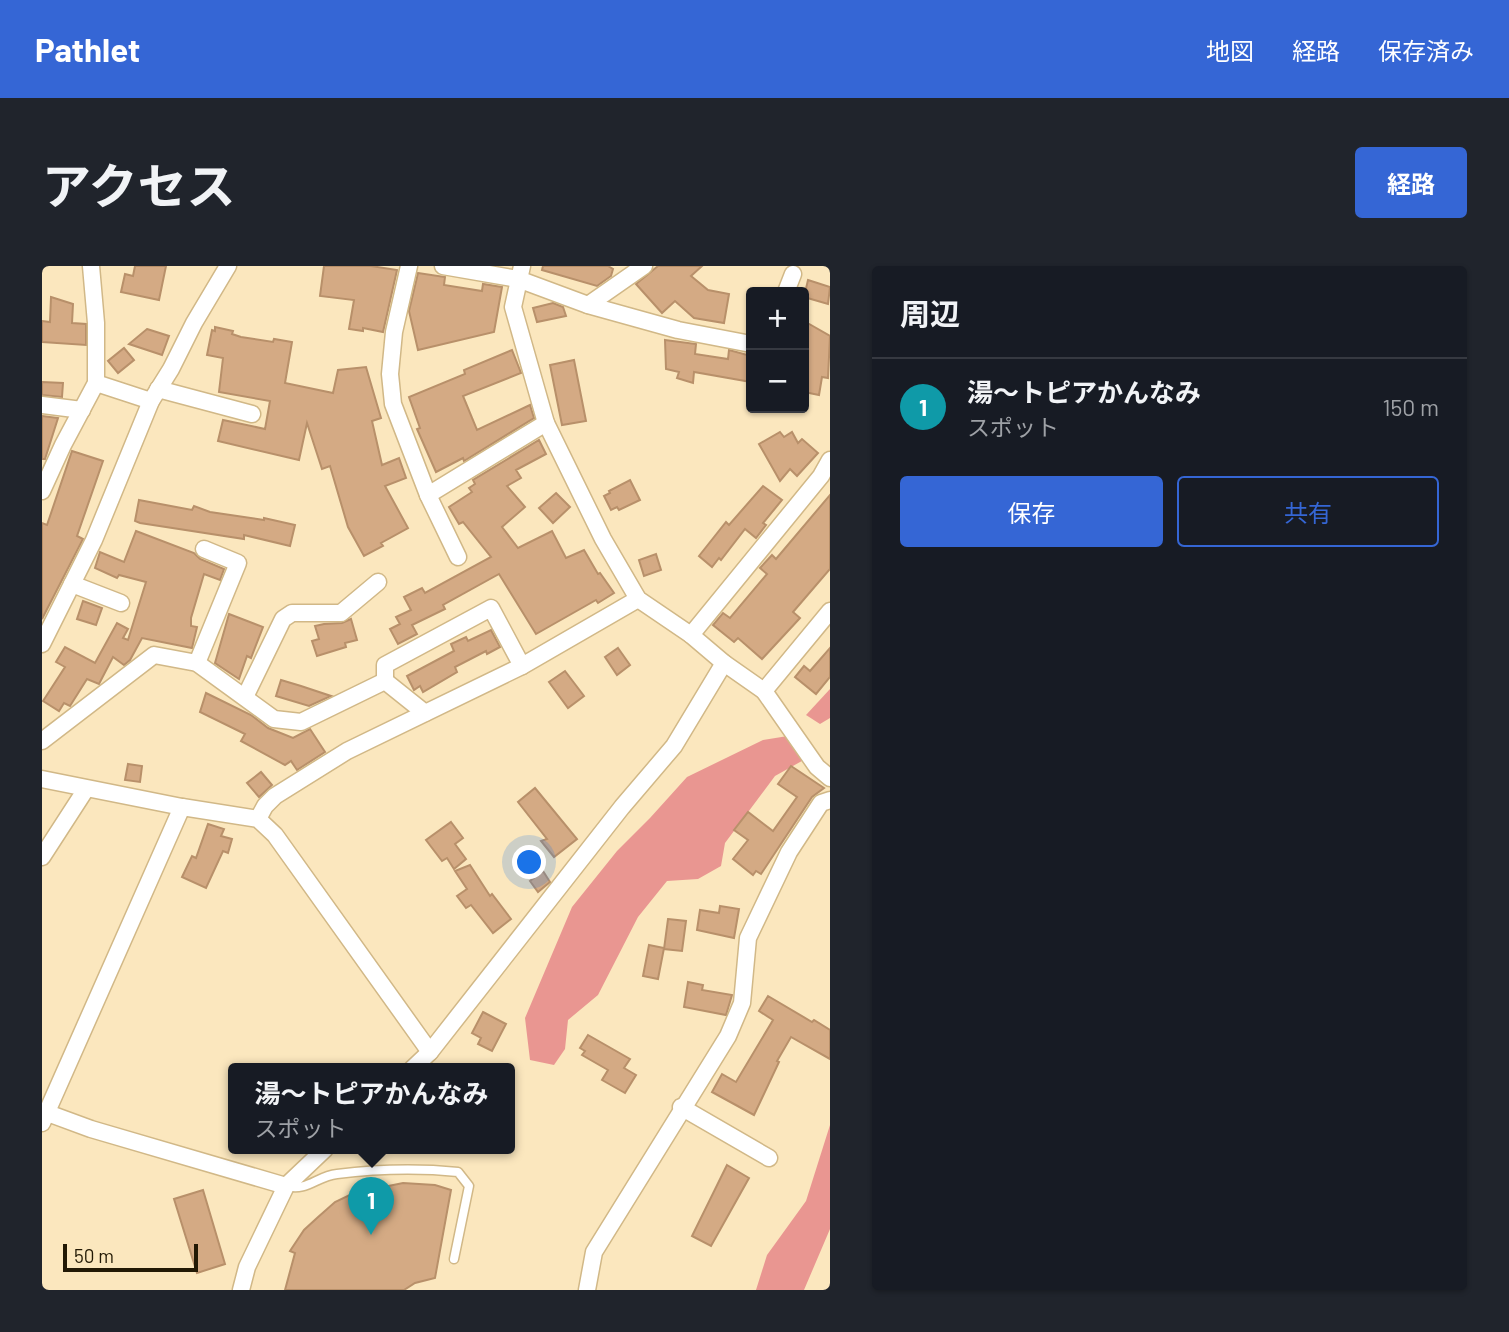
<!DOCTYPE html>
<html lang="ja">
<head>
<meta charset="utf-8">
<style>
  :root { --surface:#171b24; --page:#20242c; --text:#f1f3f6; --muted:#9ea1a6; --line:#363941; --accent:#3566d5 }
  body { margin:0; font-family:Barlow,"Noto Sans JP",sans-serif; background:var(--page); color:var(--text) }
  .controls { position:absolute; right:21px; top:21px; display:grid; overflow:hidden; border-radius:7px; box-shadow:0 2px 5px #0004 }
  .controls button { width:63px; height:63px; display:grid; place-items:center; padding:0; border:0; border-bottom:2px solid var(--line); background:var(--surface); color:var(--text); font:35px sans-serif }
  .scale { position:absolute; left:21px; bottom:18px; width:135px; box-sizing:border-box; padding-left:7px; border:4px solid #221905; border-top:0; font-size:19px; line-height:24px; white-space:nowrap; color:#221905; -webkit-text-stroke:5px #fbe7be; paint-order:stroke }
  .you { position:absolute; left:488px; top:597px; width:24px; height:24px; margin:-18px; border:5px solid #fff; border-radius:50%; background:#1a73e8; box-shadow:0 0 0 10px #1a73e833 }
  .badge { display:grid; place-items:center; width:46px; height:46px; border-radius:50%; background:var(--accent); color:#fff; font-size:23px; font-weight:700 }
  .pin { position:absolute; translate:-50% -58px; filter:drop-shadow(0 2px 4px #0008) }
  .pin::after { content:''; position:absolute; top:37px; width:24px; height:21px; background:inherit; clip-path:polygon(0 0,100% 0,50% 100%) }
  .popup { position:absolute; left:186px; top:797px; width:287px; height:91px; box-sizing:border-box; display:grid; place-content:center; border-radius:7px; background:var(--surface); filter:drop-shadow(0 2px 5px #0005); font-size:23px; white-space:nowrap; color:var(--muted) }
  .popup b { font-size:26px; color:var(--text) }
  .popup::after { content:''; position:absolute; left:50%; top:100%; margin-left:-14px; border:14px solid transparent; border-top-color:var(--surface) }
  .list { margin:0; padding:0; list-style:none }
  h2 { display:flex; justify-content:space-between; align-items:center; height:91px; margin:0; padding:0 28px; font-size:30px }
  h2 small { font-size:23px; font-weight:400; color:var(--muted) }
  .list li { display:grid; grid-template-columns:46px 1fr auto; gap:21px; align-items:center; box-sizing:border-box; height:98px; padding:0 28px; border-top:2px solid var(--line) }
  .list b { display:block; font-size:26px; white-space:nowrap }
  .list p { margin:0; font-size:23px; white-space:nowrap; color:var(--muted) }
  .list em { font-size:23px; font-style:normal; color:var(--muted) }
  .actions { display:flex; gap:14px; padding:21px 28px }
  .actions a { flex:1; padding:16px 0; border:2px solid var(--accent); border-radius:7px; text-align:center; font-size:24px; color:var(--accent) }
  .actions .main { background:var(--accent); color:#fff }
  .map { position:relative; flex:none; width:788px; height:1024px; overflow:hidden; border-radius:7px }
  header { display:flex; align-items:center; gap:42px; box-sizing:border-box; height:98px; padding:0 35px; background:var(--accent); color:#fff }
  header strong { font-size:33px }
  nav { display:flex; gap:38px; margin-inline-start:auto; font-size:24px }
  .intro { display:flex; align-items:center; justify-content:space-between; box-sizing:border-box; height:168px; padding:0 42px }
  h1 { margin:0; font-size:49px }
  .button { padding:18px 32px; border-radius:7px; background:var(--accent); color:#fff; font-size:24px; font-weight:700 }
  main { display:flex; gap:42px; padding:0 42px }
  aside { flex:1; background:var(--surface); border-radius:7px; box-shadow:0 2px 5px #0004 }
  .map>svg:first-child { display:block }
</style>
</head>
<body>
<header>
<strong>Pathlet</strong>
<nav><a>地図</a><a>経路</a><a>保存済み</a></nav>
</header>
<div class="intro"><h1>アクセス</h1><a class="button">経路</a></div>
<main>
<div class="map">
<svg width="788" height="1024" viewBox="0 0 788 1024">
  <rect width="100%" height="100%" fill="#fbe7be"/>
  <g fill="#e99691">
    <path d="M788,423V452L778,458L764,449Z"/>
    <path d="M752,469L767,491L733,510L683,577L679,600L656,613L625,615L596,651L556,729L526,754L523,783L512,799L488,794L483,752L530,641L575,585L608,552L645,511L721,474Z"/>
    <path d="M788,859V963L762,1024H714L725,989L764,935Z"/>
  </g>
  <g fill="#d4aa84" stroke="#b8906a" stroke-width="2">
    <path d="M93,0H124L117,34L79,26L83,8L91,10Z"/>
    <path d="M282,0H329L355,4L341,66L321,62V65L307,63L312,34L278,30Z"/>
    <path d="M501,0H566L571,3L569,10L555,20L500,4Z"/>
    <path d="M616,0H660L649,10L666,24L687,28L682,57L652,52L633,35L620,47L594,18Z"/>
    <path d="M376,7L403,11L402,19L440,25L441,18L460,21L452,66L376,84L367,45Z"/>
    <path d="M766,14L788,21L786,38L762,31Z"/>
    <path d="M9,31L31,38L30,57L44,58V79L0,76V55L8,56Z"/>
    <path d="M511,37L521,41L524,50L495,56L491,42Z"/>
    <path d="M762,55L788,70L786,112L780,111L777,129L762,126Z"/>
    <path d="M173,61L191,65L190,68L199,71L231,76L232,73L250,76L243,117L291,127L296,104L324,101L339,152L330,155L340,199L357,192L364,212L343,220L366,262L339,277L341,280L322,290L306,261L288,200L280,203L265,157L257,194L176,175L181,154L223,163L228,135L177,126L181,92L165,89L170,64L173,65Z"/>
    <path d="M105,63L127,70L120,89L87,78Z"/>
    <path d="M623,74L654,78L653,88L686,93L687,84L709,90V116L652,106L651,117L635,112L637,106L624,103Z"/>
    <path d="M82,82L92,94L76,107L66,95Z"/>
    <path d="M470,84L479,107L421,130L435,164L488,139L492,152L422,195L421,192L394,206L375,163L378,162L367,131L423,108L422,104Z"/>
    <path d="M532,94L544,155L520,159L508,99Z"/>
    <path d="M0,116L21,117L20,131L0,129Z"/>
    <path d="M0,150L16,152L3,193H0Z"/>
    <path d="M738,166L742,171L750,166L756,177L760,173L776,187L755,210L748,203L738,215L717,178Z"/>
    <path d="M497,174L504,188L474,204L479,212L465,220L483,241L460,261L476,282L510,265L524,292L542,284L556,308L558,307L572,327L556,337L554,334L494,368L457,308L401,339L403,343L370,359L375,368L356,378L348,363L358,358L354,351L369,344L362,331L380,322L383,327L449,291L421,256L417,258L407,241L430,226L427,222L433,218L431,214Z"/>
    <path d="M30,185L61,195L35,270L41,273L0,353V257L5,259Z"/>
    <path d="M588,214L598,234L577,244L575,241L569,244L562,230L568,227L567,225Z"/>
    <path d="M721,220L740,234L721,257L724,259L714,272L703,263L679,294L677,292L670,301L657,290L684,256L687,259Z"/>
    <path d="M514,227L528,241L511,257L497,242Z"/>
    <path d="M788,229V303L751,346L758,352L720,393L696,372L692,376L671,359L681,347L688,352L725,308L718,302L730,289L734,293Z"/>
    <path d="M97,234L150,244L152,240L168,246L222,254V252L253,259L248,280L202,269V273L98,257L93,255Z"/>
    <path d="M94,265L152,287L158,293L182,303L178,314L162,308L149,352V360L155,361L150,382L100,372L88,394L82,399L71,391L57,418L45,413L28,440L22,437L17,445L1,435L23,401L14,396L23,381L53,397L75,357L86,363L81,372L86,374L104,316L77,309L75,312L53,302L58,286L82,296Z"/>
    <path d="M614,288L619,304L602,310L597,294Z"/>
    <path d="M41,335L60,342L54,359L35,353Z"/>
    <path d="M187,348L221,361L209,392L205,390L197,413L173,397Z"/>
    <path d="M309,353L315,374L303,377L304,381L275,390L270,375L277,373L273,360L282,358L300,357Z"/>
    <path d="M449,364L458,381L445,388L444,385L413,401L415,406L381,426L378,420L372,424L365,410L412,385L409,378L424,371L426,375Z"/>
    <path d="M576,382L588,399L575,409L563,391Z"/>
    <path d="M788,382V411L774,428L753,411L762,400L768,405Z"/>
    <path d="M523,405L542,430L526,442L507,416Z"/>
    <path d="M239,414L259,420L289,430L267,440L234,430Z"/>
    <path d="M164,427L209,449L226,462L251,472L268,463L283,486L255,504L249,495L243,499L199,475L203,468L158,446Z"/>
    <path d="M86,498L100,500L98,516L83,514Z"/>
    <path d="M749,500L782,522L770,531L719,608L714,605L711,609L691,593L706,574L692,564L706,546L731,565L755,531L736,518Z"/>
    <path d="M219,506L230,519L217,531L205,517Z"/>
    <path d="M493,522L535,573L512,591L499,575L505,573L476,536Z"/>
    <path d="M409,556L421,572L413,578L424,593L412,603L405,592L400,595L384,574Z"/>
    <path d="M166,558L182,563L179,570L190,573L186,587L181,585L164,622L140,611L150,590L154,592Z"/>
    <path d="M428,599L448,630L450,628L469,653L451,667L429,639L424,642L415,630L425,623L413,605Z"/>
    <path d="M501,605L508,616L496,626L488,615Z"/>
    <path d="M678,640L697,643L692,672L655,664L658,644L677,647Z"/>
    <path d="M626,653L644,655L640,685L622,683Z"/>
    <path d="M607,679L622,682L616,713L601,710Z"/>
    <path d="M646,716L661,719L660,724L690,729L684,749L642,741Z"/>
    <path d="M726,730L770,756L772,754L788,764V793L749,771L735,795L737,796L712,849L670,826L680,808L694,816L731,754L717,745Z"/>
    <path d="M441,746L464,758L450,785L436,778L439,772L430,767Z"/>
    <path d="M546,769L588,793L582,802L594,809L583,827L560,814L566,804L540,789L543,785L538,782Z"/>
    <path d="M685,899L707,912L669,980L650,970Z"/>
    <path d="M361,917L393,919L409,924L393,1012L373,1017L362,1024H243L253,987L248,985L262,964L275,952L293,936L312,927Z"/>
    <path d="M161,924L183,998L155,1007L132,933Z"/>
  </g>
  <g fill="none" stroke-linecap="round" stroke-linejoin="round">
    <defs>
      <path id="lane" d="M244,920C265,926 275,910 295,908C336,903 375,902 416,906L427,920L412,993"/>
      <g id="street">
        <path d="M367,0L352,66L348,108L351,138L386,229L416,291"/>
        <path d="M401,0L476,13L546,39L636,64L709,78"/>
        <path d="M480,0L471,41L504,157L561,273L596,333L649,369L682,397L722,425L775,501L788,512"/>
        <path d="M744,26L751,8"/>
        <path d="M546,39L602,0"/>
        <path d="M54,117L109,135"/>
        <path d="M116,123L210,148"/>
        <path d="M0,139L40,144"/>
        <path d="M0,225L21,179L54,117V57L49,0"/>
        <path d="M386,229L504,157"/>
        <path d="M30,318L79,337"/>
        <path d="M649,369L779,210L788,194"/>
        <path d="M0,378L52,274L109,135L129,103L152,57L186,0"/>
        <path d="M155,397L196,297L162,283"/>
        <path d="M343,415V399L449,342L480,400"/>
        <path d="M722,425L788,345"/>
        <path d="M203,431L241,353L250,347H299L336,316"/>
        <path d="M0,475L112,389L155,397L232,453L259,456L343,415L383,447"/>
        <path d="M0,513L140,541L216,553L233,569L388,786"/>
        <path d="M216,553L223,540L233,530L305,485L480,400L596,333"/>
        <path d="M0,591L44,523"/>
        <path d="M370,803L388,786L580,541L632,480L682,397"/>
        <path d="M639,841L727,892"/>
        <path d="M0,845L49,863L244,920"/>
        <path d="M0,857L140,541"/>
        <path d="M199,1024L205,1001L244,920L283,883"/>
        <path d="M545,1024L552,986L686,770L700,737L706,672L747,586L779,537L788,534"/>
      </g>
    </defs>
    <use href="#lane" stroke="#d1b887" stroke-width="11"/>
    <use href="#street" stroke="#d1b887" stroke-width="19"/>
    <use href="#lane" stroke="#fff" stroke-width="8"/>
    <use href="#street" stroke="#fff" stroke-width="16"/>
  </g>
</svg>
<div class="controls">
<button>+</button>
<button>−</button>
</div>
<div class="scale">50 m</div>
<div class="you"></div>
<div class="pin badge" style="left:329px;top:969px;background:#0f9aa8">1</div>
<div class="popup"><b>湯～トピアかんなみ</b>スポット</div>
</div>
<aside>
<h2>周辺<small></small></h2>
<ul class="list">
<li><span class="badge" style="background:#0f9aa8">1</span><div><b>湯～トピアかんなみ</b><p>スポット</p></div><em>150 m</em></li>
</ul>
<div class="actions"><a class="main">保存</a><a>共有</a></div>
</aside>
</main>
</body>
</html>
